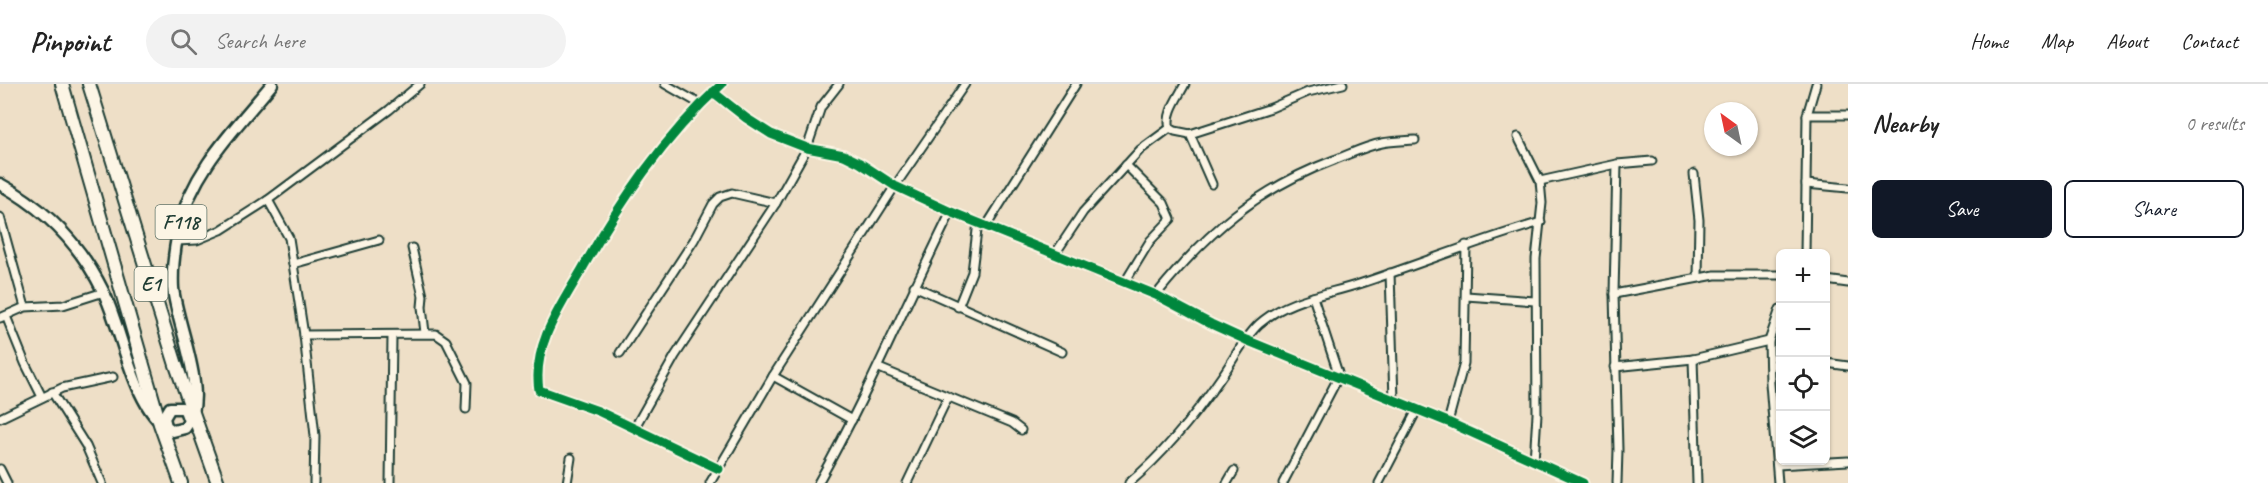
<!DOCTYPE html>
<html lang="en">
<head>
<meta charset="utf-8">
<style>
  :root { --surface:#fff; --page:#f2f2f2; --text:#222; --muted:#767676; --line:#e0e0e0; --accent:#111827 }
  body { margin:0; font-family:Caveat,sans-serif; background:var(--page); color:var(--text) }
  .controls { position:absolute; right:18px; bottom:18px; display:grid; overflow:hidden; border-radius:9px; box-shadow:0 2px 4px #0004 }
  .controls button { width:54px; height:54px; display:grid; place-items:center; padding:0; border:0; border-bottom:2px solid var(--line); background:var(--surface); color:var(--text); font:30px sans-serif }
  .compass { position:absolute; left:1704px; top:18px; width:54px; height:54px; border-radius:50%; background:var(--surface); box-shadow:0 2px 4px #0004; rotate:327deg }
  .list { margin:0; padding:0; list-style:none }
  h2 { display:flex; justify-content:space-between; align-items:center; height:78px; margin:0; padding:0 24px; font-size:26px }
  h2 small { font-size:20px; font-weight:400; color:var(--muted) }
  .actions { display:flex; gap:12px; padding:18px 24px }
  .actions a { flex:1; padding:14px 0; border:2px solid var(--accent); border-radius:9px; text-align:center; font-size:21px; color:var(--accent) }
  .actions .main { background:var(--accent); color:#fff }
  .icon { flex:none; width:33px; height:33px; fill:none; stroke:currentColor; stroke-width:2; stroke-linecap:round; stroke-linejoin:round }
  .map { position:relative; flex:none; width:1848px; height:399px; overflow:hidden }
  header { display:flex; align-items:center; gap:36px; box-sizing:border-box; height:84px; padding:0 30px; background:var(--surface); border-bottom:2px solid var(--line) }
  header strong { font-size:28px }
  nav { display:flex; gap:33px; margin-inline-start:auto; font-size:21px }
  .search { width:420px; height:54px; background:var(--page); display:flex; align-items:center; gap:15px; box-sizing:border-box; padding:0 21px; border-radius:33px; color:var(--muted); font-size:22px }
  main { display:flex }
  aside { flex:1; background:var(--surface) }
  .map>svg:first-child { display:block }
</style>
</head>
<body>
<header>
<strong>Pinpoint</strong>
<div class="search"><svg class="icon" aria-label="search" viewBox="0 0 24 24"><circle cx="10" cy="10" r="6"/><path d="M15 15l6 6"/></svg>Search here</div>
<nav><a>Home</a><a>Map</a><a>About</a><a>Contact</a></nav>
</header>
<main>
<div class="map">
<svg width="1848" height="399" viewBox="0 0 1848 399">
  <rect width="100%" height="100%" fill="#eedfc7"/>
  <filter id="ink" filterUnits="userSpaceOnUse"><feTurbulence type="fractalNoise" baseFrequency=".0167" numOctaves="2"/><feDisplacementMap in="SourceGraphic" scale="12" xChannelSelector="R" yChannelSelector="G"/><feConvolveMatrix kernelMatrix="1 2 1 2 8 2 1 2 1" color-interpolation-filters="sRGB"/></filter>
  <g filter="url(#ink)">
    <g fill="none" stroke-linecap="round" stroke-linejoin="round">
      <defs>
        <g id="street">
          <path d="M665,0L700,20"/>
          <path d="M713,8L746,34L771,50L807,64L844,71L860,79L895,102L951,128L1156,211L1211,240L1246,256L1448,338L1583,399"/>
          <path d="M1807,31H1848"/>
          <path d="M1170,44L1175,47L1190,50L1271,24L1308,8L1343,0"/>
          <path d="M1170,44C1165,30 1179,12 1185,0"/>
          <path d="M1190,50L1212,100"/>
          <path d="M1518,53L1540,97L1542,119L1536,175L1537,330L1534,377"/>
          <path d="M1617,80L1614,210L1618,366L1617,399"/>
          <path d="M1694,90L1699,136L1698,193"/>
          <path d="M1540,97L1617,80L1652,77"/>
          <path d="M1806,100L1848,104"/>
          <path d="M268,116L289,154L304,251L315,352L314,399"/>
          <path d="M0,133L25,223"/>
          <path d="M987,141L1076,0"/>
          <path d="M177,157L197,156L221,146L268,116L389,26L420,0"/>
          <path d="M412,164L423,212L422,223L425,249"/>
          <path d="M1055,170L1083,128L1140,66L1170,44"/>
          <path d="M1805,170L1807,31L1816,0"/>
          <path d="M293,180L379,156"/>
          <path d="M1390,189L1394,316"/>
          <path d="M1826,196L1848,199"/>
          <path d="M1125,198L1150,157L1171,135L1164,119L1126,81"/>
          <path d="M914,202L1062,268"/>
          <path d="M1614,210L1715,191H1780"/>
          <path d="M1156,211C1208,147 1257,105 1334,76C1350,70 1366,62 1382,59C1393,57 1404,57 1415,56"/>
          <path d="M1466,212L1535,217"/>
          <path d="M958,223L972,188L978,138"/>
          <path d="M6,232L25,279L42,313"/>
          <path d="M0,234L25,223L63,221L104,208"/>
          <path d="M304,251L436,250L446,257L467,299L466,325"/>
          <path d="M620,269L694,156L713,120L720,113L732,109L776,119"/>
          <path d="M1693,275L1697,399"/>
          <path d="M1826,279L1848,282"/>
          <path d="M1770,281L1780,280"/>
          <path d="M1615,283L1693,275L1769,257"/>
          <path d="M879,284L1012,339L1021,346"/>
          <path d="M773,292L852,336"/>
          <path d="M52,308L86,362L102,399"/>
          <path d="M0,334L62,304L113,293"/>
          <path d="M1448,338L1464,279L1466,161"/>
          <path d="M635,343L675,272L776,119L807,64L821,23L839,0"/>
          <path d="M1777,381L1848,377"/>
          <path d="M0,385L7,399"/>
          <path d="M719,385L598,327L539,306C532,262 560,223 581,187C620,118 663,54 722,0"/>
          <path d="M390,399L392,252"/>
          <path d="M567,399L571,374"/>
          <path d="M710,399L773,292L895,102L965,0"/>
          <path d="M818,399C868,311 906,218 951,128"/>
          <path d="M907,399L948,313"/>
          <path d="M1129,399C1165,369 1196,330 1222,292C1234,275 1244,254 1259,240C1287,215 1325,211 1359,200C1420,180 1479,156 1541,138"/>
          <path d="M1227,399L1234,387"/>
          <path d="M1283,399L1339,292L1313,213"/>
          <path d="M1379,399L1417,326"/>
          <path d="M1778,399L1770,299L1769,257L1780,225"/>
        </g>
        <g id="primary">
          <path d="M0,100C46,125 80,160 103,207C122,244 133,324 169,345"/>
          <path d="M185,326L189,337L185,344L173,347L166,342L164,334L170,324H182L194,332"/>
          <path d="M187,341C210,312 176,239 173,204C172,186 175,162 179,144C192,86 236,44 272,0"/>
        </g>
        <g id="highway">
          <path d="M62,0L160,340L181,399"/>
          <path d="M89,0L176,281L218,399"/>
        </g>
      </defs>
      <use href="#street" stroke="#1f3d34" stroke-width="11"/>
      <use href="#primary" stroke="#1f3d34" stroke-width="15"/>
      <use href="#highway" stroke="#1f3d34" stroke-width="16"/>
      <use href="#street" stroke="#fcf5e5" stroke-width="7"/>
      <use href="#primary" stroke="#fcf5e5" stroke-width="10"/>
      <use href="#highway" stroke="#fcf5e5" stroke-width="12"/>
      <defs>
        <g id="cycleway">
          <path d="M713,8L746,34L771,50L807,64L844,71L860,79L895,102L951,128L1156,211L1211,240L1246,256L1448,338L1583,399"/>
          <path d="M719,385L598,327L539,306C532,262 560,223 581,187C620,118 663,54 722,0"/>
        </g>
      </defs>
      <use href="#cycleway" stroke="#fcf5e5" stroke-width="13"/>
      <use href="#cycleway" stroke="#00873e" stroke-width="9"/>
    </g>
  </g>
  <g text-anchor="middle" stroke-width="4.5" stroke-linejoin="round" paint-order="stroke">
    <g fill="#fcf5e5" stroke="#617469" stroke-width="1.5">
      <rect x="155.5" y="121" width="51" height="34" rx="4.5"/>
      <rect x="134.5" y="183" width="33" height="34" rx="4.5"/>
    </g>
    <g font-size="20" font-weight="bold" fill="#1f3d34">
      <text x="181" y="145">F118</text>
      <text x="151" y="207">E1</text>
    </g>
  </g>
</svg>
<div class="controls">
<button>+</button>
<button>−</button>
<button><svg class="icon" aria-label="locate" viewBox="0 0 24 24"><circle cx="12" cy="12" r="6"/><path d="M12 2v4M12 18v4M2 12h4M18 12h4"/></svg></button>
<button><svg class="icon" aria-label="layers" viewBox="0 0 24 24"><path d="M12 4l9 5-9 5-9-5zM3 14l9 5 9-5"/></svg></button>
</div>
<svg class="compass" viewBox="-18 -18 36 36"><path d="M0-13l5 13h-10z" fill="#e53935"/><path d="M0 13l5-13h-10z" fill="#767676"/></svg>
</div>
<aside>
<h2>Nearby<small>0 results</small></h2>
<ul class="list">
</ul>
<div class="actions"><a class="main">Save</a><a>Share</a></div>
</aside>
</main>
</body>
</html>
